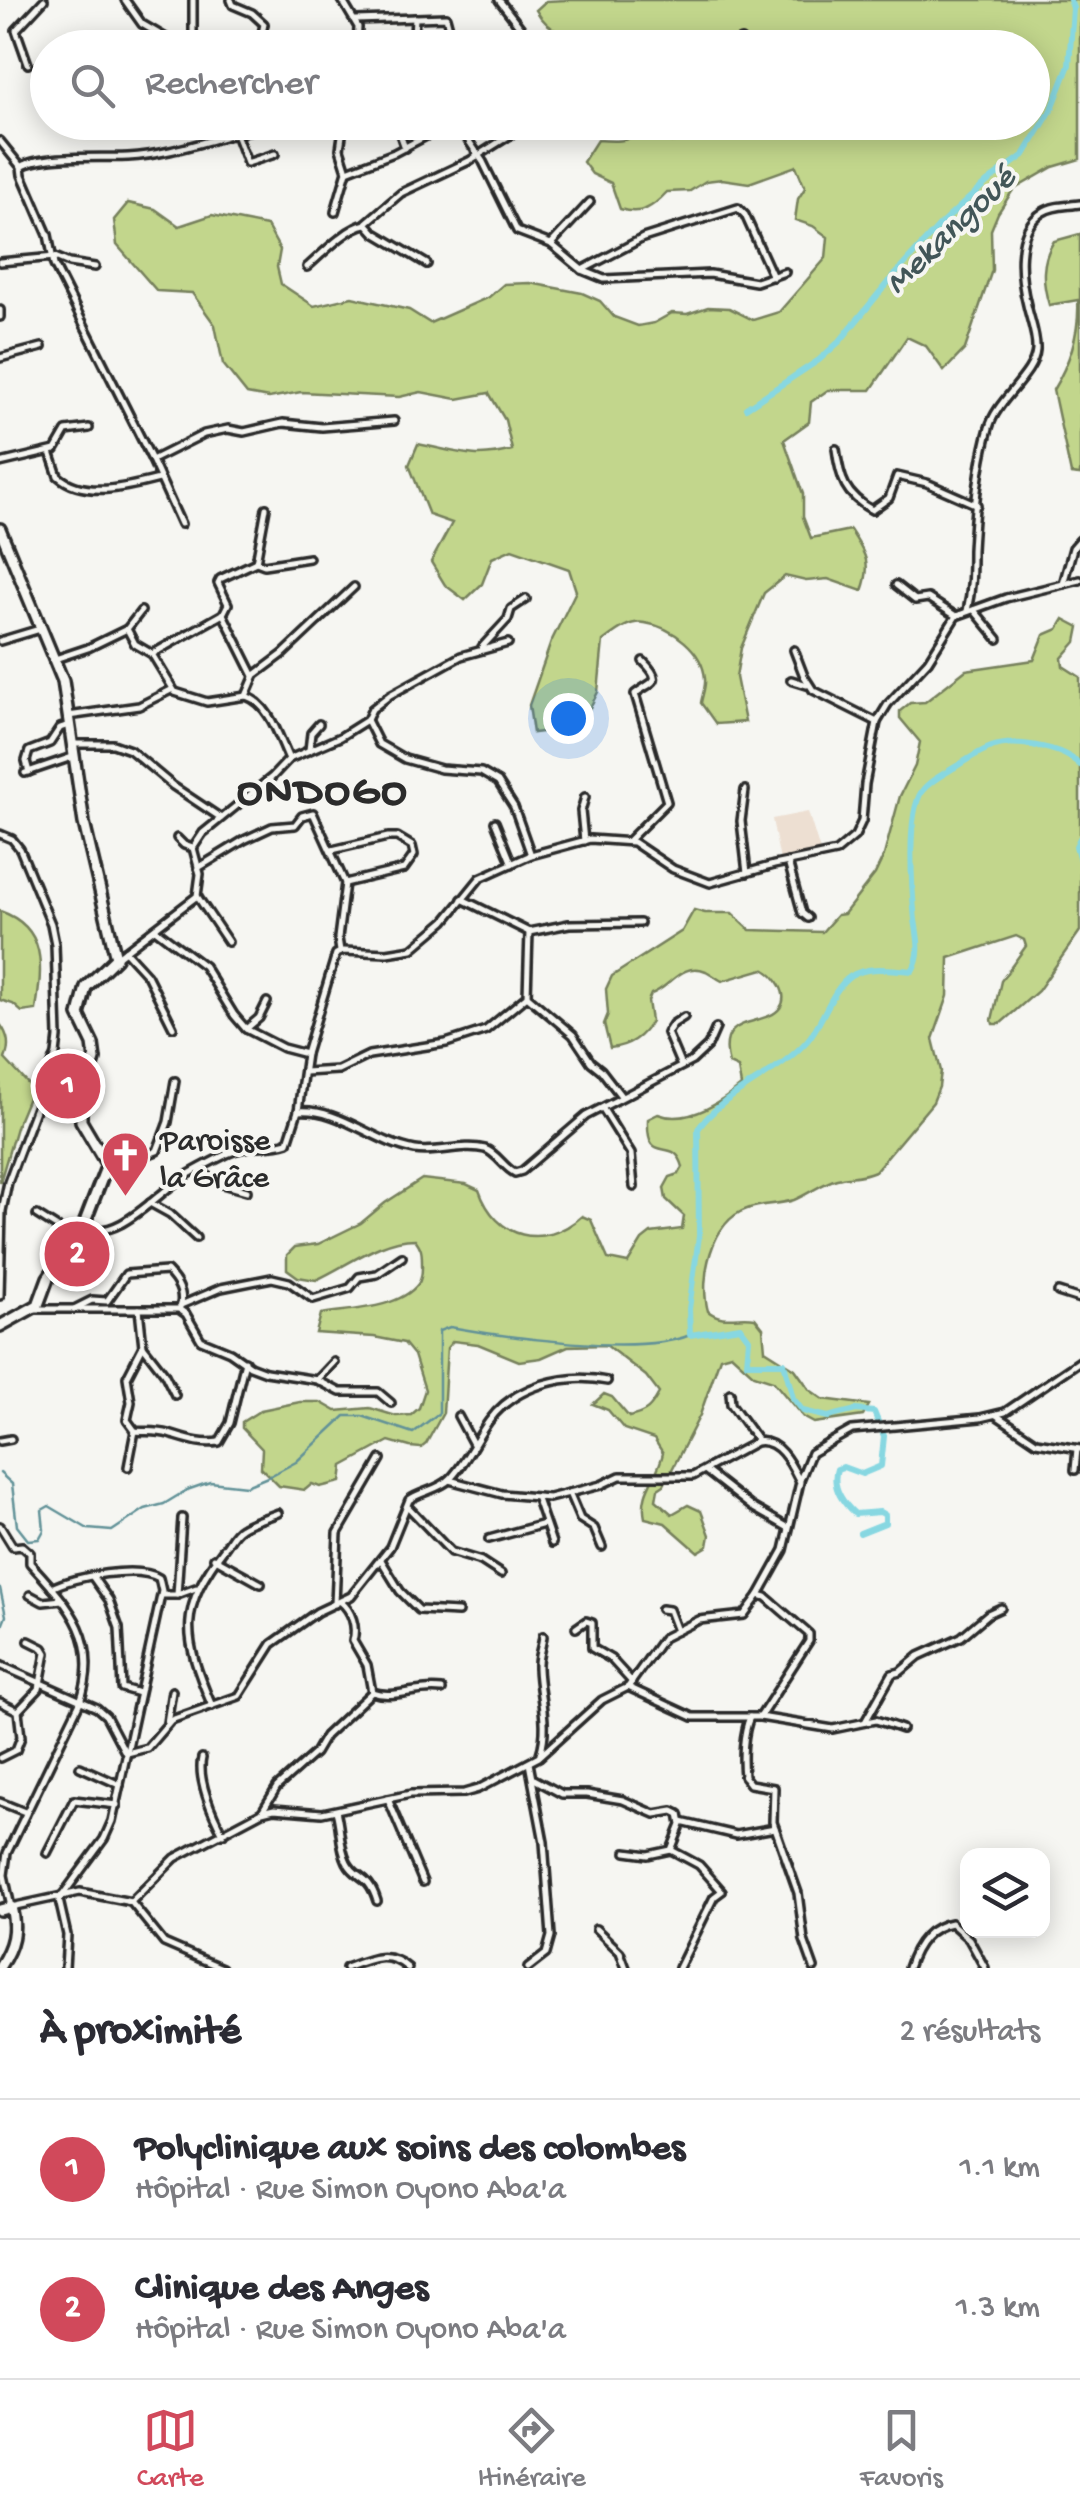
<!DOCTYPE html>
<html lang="fr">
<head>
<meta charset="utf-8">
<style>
  :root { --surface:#fff; --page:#f2f2f3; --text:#2b2b33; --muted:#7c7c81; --line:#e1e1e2; --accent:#d1495b }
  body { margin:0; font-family:"Gochi Hand",sans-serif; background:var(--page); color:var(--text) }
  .controls { position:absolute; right:30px; bottom:30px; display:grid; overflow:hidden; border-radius:20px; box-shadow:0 5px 25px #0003 }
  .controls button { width:90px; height:90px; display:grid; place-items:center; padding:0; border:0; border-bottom:2px solid var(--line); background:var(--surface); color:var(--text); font:50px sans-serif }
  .you { position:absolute; left:568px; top:718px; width:35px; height:35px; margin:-25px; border:8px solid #fff; border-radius:50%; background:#1a73e8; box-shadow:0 0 0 15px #1a73e833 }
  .badge { display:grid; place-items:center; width:65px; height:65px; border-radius:50%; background:var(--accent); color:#fff; font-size:32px; font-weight:700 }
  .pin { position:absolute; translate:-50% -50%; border:5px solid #fff; box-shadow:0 2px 10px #0006 }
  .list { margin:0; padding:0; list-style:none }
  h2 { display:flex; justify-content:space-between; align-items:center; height:130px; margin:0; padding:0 40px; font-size:42px }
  h2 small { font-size:32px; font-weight:400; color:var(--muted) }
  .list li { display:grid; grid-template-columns:65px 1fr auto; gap:30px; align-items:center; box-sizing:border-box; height:140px; padding:0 40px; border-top:2px solid var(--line) }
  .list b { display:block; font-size:38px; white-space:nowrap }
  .list p { margin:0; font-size:32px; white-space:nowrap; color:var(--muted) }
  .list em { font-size:32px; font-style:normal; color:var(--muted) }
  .icon { flex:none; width:55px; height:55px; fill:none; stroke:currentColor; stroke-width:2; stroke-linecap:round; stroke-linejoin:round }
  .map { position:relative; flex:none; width:1080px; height:1968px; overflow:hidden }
  .search { position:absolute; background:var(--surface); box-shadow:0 5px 25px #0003; left:30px; right:30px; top:30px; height:110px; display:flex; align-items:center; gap:25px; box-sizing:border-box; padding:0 35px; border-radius:55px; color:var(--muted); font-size:38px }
  .sheet { height:410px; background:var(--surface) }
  nav { display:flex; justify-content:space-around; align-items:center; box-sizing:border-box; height:140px; border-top:2px solid var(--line); background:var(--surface); font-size:28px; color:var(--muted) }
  nav a { display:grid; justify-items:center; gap:5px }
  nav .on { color:var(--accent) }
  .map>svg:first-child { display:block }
</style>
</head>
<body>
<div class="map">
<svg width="1080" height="1968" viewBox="0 0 1080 1968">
  <rect width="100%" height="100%" fill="#f6f6f2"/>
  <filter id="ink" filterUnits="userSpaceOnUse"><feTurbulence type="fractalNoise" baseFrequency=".01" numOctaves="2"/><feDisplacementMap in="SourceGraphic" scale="20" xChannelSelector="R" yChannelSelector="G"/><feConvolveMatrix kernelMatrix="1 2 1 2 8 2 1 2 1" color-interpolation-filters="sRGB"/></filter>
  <g filter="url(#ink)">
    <path fill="#eddfd2" d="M808,812L820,851L780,861L772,819Z"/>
    <g fill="#c2d68c" stroke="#76805c" stroke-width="2.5">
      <path d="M566,0H1080V159L1053,167L1013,190L998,213L991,230L992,270L965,349L944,371L926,346L907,337L871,390H828L811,402L809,422L784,440L803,494V517L811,538L850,530C866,554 872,564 862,591L828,579L806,581L785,576L764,593L741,648L736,677L745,722L716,724L701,703C702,696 706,686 705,679C703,650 672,627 645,623C629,620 615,632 603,641L598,692L580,727L533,733L529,705L551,642L576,591L569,569L512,549L492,558L482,584L465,600L445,585L431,562L452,523L429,515L409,465L418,444C455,451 474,461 512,450L505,420L489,393L457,399L421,392L399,397L301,392L269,398L247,394L223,364L215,325L192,293L157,291L117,245L114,220L128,203L155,209L179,226L212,215L267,226L280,250L277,267L281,284L314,306L352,297L409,310L430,323L489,297L504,284L530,283L582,293L600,301L614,317L638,326L654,323L672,313L687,314L708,307L729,308L753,320L779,312L826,258L828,237L813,226L795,220L798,199L805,188L796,166L749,183L722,179L706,181L690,191L667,192C653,207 641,216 620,209L611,183L592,174L583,162L597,140C621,142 632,143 647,122L671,142L691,141L714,123L1032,122V48H627L616,38L599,47C577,44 547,31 536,10L546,1Z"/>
      <path d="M1080,234V475L1071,474L1053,390C1070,362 1080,333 1078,300L1049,305C1042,282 1041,261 1054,241Z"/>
      <path d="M1064,619L1079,627L1076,642L1062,658L1063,666L1080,677V931L1038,991L1000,1024H993L992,1020L1001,981L1026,946L1024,940L1016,936L949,958L948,996L933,1039L941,1071L939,1087L933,1102L875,1171C862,1177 850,1176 837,1179C822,1183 809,1194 794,1200C779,1205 762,1203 747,1209C711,1221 699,1279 708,1311C722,1323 739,1315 755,1318L763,1328L765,1350L795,1369L810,1390L823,1399L869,1405L863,1416L814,1423L803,1417L773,1381L754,1375L731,1354L720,1357L700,1415L664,1485L658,1489L656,1500L672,1514L688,1505L701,1511L710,1535L708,1546L698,1552L665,1523L645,1518C639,1490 658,1478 663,1453L654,1439L624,1429L608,1410L593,1404L604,1394L612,1397L629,1417C647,1413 651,1408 659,1393L646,1376L606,1345L568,1346L541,1358L519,1361L478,1344L453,1341L447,1348L443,1413L426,1444L421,1448L410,1447L389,1441L343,1466L341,1482L320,1487L312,1484L305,1490L279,1486L261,1468L262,1449L242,1428V1422L261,1410L300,1402H320L336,1411L370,1408L396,1416L411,1415L419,1408L425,1390L414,1355L404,1343L374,1337L316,1333L321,1314C350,1309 399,1309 418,1284C423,1278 422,1268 422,1261C422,1251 421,1247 415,1239C380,1239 347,1266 316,1280L298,1277L287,1269V1255L295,1247L318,1244L361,1223L385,1203L422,1179L466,1184L479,1190C496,1239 543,1251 582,1216L591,1220L608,1259L628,1263L642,1240L651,1233L682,1229L684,1216L666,1199L664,1188L670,1177L679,1174L683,1167C674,1133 646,1169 648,1119L658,1114C686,1125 719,1104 741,1086L738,1068L729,1064C715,1012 765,1028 780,1008C790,994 775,975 763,969L722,981C716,978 712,974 706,971C681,961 670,988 651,994L648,1001L651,1021C642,1038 629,1046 610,1048L604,1024L608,1014L606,989L612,976L682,931L694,910L705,913H732L750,930L822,932L837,915L844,914L875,874L884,855L900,796L915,766L920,742L900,718V711L910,703L925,702L966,670L1034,660L1044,635L1058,629Z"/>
      <path d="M0,911C48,928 42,968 36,1010L22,1012L13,1004L0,1000Z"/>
      <path d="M0,1024C9,1036 10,1046 5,1059L32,1088L17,1124L0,1182Z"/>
    </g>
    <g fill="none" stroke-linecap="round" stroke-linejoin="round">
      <g stroke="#629298" stroke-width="2.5">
        <path d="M0,1473L12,1484L17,1526L28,1540L39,1539L44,1530L42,1510L49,1506L88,1529L112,1531L145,1509L164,1504L187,1490L210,1482L246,1486L270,1476L296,1462L345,1416H362L413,1433L439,1413V1331L450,1327C505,1337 641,1356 690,1335"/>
        <path d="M0,1588L6,1616L0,1631"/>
      </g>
      <g stroke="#87d7e1" stroke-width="6">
        <path d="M746,408L819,360L840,341L889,281L941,224L987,182L1024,155L1052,109L1069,65L1073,8L1070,0"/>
        <path d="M1080,838L1076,846L1080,861"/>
        <path d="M860,1533L885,1523V1515L880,1512L855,1514C842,1502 831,1487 837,1469L843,1467L862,1474L881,1466L884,1436L874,1412L856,1410L828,1417L803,1411L793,1398L784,1363H747L749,1339L740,1327L690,1335L689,1309L699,1236L698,1129C726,1090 776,1076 807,1041C823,1023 831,989 851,976C869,965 891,970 912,971C922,954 918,939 915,920C912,891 906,814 922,791C931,779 948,772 960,764C983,750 995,741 1023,744C1043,746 1066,751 1080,765"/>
      </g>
      <defs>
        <g id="street">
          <path d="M125,0L142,24L183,48"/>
          <path d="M231,0L233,5L252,13L264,24L259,48"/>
          <path d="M342,0L358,27L357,48"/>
          <path d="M499,0L523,31L530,48"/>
          <path d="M356,20L446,17L452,39"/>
          <path d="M359,40L383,48"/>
          <path d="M193,48V0"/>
          <path d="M409,48L414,35L415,18"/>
          <path d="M722,48L741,40"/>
          <path d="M28,64L16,30L44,0"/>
          <path d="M377,122L395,123"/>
          <path d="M456,122L483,162L517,231L551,244L582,270L604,279L710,274L756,282L785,272"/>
          <path d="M396,123L405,148"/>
          <path d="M342,127C324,125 305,122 288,124C233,129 183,154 128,157C103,158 40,154 21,167L22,175L48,235L54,265L152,460L204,434L228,429L244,432L283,423L322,427L394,421"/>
          <path d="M236,134L247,163L275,154"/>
          <path d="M0,141L21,167"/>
          <path d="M347,171L394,153L453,122"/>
          <path d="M335,212L347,171L340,149L344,122"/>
          <path d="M551,244L590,202"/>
          <path d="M0,262L55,257L69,263L95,267"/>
          <path d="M427,264L375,233L366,223L401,193L469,161L531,122"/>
          <path d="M307,267C322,254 348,227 366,224"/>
          <path d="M582,270L643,238L738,208L745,215L773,277"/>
          <path d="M0,310V317"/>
          <path d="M0,358L42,347"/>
          <path d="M836,449C840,479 845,495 872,510L889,498L897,476L927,483L977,505"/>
          <path d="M50,452L58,476C84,499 128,487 159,479"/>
          <path d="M152,460L181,524"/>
          <path d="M0,463L55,450L66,431L89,428"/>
          <path d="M256,562L266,508"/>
          <path d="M1063,584L1073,548L1080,540"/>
          <path d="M896,585L915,600L928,598L956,616"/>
          <path d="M974,610L998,639"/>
          <path d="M141,611L127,629L135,644L152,654L175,692L207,702L246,696L255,675L283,654L354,587"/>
          <path d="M967,611C972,590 972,572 972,550C974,510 978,467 989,428C996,400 1034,376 1036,350C1037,336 1030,319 1027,305C1020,277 1014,230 1043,212C1053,205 1068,206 1080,204"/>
          <path d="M223,614L254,676"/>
          <path d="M0,641L40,629"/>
          <path d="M482,647L508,619L511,609L526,599"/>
          <path d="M794,650L804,676L813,690L877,722"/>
          <path d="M152,654L223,614L228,604L218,583L220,579L256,562L264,565L309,558"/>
          <path d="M55,659L88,648L127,629"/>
          <path d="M791,680L807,685"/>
          <path d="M246,696C270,704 279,738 289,759"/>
          <path d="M68,716L139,706L171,690"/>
          <path d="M367,720L379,744L405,759L441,769L481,772L498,782L514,807L531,855"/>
          <path d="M73,744H113L130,750L173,786L221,818"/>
          <path d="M309,750L311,733L319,724"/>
          <path d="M29,772L26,761L29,751L50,743L60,728L69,725"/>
          <path d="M25,773L72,757"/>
          <path d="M745,790L741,821L747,873"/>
          <path d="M495,822L512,864"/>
          <path d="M0,834L12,839L20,849L51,924L55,944L58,1037L56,1054L8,1182L2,1211L0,1296"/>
          <path d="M584,841L581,811L585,797"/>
          <path d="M628,841L667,802L635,694C651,681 665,683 643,661"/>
          <path d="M193,848L203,833L272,777L289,759L340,737L367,720L372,709L390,695L461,656L508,643"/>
          <path d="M332,850L388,837H397L412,846L414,855L404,869L345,883"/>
          <path d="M788,862L802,913L808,918"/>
          <path d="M198,868L244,840L272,827L295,825L302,816L313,813L345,883L338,938L340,951"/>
          <path d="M197,896L228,942"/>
          <path d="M462,899L529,932L569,924L640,923"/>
          <path d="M155,929L204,966L234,1015L246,1029L283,1048L306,1054"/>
          <path d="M125,951L147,975L173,1027"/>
          <path d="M116,958L197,896L200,874L193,848L184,845L177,838"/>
          <path d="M527,996L573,1035L591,1062L601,1070L621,1096"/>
          <path d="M246,1029L259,1018L267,1002"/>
          <path d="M681,1066L667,1033L673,1024L684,1017"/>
          <path d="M304,1072L338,1070L369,1055L446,1043L486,1030L527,996L529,932"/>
          <path d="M603,1109L631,1154L634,1187"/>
          <path d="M298,1111C340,1108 372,1142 415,1150C437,1154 463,1143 485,1149C497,1153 504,1168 515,1173L522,1171L586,1116L692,1061L708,1046L716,1028"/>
          <path d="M108,1170L157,1151L168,1122L175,1081"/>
          <path d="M200,1171L219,1183L247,1191"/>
          <path d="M150,1203L170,1214L196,1238"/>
          <path d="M37,1215L75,1239"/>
          <path d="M83,1227C115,1243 154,1197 178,1181C192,1171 211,1162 227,1154C252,1142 266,1149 288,1142L298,1111L306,1054L336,954L343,951L387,953L412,949L445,921L480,878L531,855L590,839L633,842L673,869L710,883L774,865L836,852L855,836L862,821L865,784L877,722L888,704L928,661L956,616L1006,598L1080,580"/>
          <path d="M1058,1292L1080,1299"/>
          <path d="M35,1309H179L186,1314L201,1340L230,1352L250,1366L266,1372L317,1380L334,1362"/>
          <path d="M74,1309L92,1300L107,1301L126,1274L167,1271C176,1280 184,1291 181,1304"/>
          <path d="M139,1309L143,1346L164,1373L175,1395"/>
          <path d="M179,1309L181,1305L221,1288L272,1278L289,1282L313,1299L350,1288L359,1277L377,1274L402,1257"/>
          <path d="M143,1346L127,1377L131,1402L127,1420L135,1431C146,1432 159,1431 169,1434C186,1439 201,1445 219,1442L230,1423L245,1361"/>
          <path d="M317,1380L340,1392H378L391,1403"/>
          <path d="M730,1393L731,1404L758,1441"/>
          <path d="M996,1415L1036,1442L1080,1449"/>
          <path d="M458,1416L473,1444"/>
          <path d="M0,1441L11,1439"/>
          <path d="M128,1467L135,1431"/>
          <path d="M1075,1470L1077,1449"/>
          <path d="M706,1471L752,1507L787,1527"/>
          <path d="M449,1480L502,1494L549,1498L601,1485L620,1476H693L756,1442C779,1438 791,1464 800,1482L784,1550L759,1595L766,1597L809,1634V1641L760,1717"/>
          <path d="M800,1480L811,1453L852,1430L980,1418L1005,1412L1080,1361"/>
          <path d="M569,1493L580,1519L594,1528L602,1547"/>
          <path d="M537,1499L552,1543"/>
          <path d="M409,1508L451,1552L481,1561L501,1574"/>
          <path d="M0,1526L13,1547L22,1546L30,1553V1563C69,1606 102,1640 80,1702L7,1853L4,1875L11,1907L80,1892L131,1902"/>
          <path d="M489,1539L544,1524"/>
          <path d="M214,1558L261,1584"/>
          <path d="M381,1560L400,1591L419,1610L458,1612"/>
          <path d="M92,1576L109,1600L119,1628L122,1688L139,1693"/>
          <path d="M52,1588C73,1576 139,1565 159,1578L162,1591L112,1821L104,1839L59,1900L67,1935L65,1968"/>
          <path d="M30,1595L43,1602L62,1600"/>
          <path d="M162,1595H177L196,1588"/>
          <path d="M177,1595L182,1518"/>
          <path d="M341,1602C352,1611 357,1627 353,1641L367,1665L372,1692"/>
          <path d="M335,1604L338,1533L381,1459"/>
          <path d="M661,1609L669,1610L677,1631"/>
          <path d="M576,1628L586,1621L592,1623V1648L611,1659L632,1682"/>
          <path d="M0,1665L97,1708L106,1716L126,1754"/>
          <path d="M628,1687L693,1717H760L833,1729L876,1720L902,1729"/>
          <path d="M0,1702L18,1711L21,1737L16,1750L0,1758"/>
          <path d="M212,1706C182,1636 178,1608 226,1546C231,1539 234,1532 241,1528C252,1521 266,1518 278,1513"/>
          <path d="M18,1711L39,1689L46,1653L43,1648L29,1641"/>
          <path d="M750,1717C743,1733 742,1758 744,1776L750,1784L774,1788L773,1822L798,1893L804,1940L814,1968"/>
          <path d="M865,1722L892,1674L900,1672L919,1656L961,1637L988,1614L1001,1608"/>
          <path d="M167,1723L172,1691"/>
          <path d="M127,1753L147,1748L171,1720L239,1696L272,1644L317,1612L351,1596L390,1547L409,1500C421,1491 439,1490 450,1479C466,1463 476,1439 489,1421C514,1386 566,1372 607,1381"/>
          <path d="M540,1754C550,1724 539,1698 538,1668C537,1657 542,1647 543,1636"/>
          <path d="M202,1758C197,1779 212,1814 223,1834"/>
          <path d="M80,1767L120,1785"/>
          <path d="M534,1779L562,1794H587L623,1800L655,1814L673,1811L679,1814L681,1825L671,1850L648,1855L626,1852"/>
          <path d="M388,1799L423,1882"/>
          <path d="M0,1802L25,1812"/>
          <path d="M263,1810L277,1787L315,1753L325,1736L372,1692C394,1700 417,1686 442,1690"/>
          <path d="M336,1811C341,1828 339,1846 347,1862C356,1880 368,1872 377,1901"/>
          <path d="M681,1822L736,1835L775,1828"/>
          <path d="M671,1850L699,1865L722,1891L714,1897L679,1968"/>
          <path d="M47,1853L74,1800L117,1805"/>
          <path d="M131,1902L175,1858L262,1812L274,1809L322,1813L411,1794L464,1793L478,1789L539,1757L602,1700L628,1687L663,1638L699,1620L744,1615L759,1595"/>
          <path d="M131,1902L164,1943L222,1968"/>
          <path d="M596,1929L620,1952L626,1968"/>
          <path d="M346,1968C369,1959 388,1950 408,1968"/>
          <path d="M528,1968L546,1954L551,1936L544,1842L529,1763"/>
          <path d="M908,1968C915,1946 927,1927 951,1923L969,1939L985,1968"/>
        </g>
        <g id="secondary">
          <path d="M0,529L63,681L84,823L116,958L86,987L79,1015L93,1044L95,1059L81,1104V1121L107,1165L83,1227L48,1278L38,1305L0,1326"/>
          <path d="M0,1910L11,1907C17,1930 13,1946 0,1966"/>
        </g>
      </defs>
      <use href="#street" stroke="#2b2b2b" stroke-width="12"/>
      <use href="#secondary" stroke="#2b2b2b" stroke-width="16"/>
      <use href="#street" stroke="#f6f6f2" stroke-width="5"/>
      <use href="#secondary" stroke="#f6f6f2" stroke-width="9"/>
    </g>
  </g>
  <defs>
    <symbol id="church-pin" viewBox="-11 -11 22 30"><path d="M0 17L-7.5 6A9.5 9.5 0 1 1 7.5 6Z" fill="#d1495b" stroke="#f6f6f2"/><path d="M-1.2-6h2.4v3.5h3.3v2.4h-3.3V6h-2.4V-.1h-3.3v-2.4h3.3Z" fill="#fff"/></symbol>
  </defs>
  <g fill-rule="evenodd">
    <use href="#church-pin" x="98" y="1128" width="55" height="75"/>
  </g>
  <g text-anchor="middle" stroke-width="8" stroke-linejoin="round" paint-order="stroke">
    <g font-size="32" fill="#2b2b2b" stroke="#f6f6f2" text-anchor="start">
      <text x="160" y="1149">Paroisse<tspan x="160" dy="37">la Grâce</tspan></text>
    </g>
    <g font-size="35" font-style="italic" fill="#425658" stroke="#f6f6f2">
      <text transform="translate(948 228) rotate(-44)" y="12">Mekangoué</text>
    </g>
    <g font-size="42" font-weight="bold" letter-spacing="2.5" fill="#2b2b2b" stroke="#f6f6f2">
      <text x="323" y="802">ONDOGO</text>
    </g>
  </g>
</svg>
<div class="controls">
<button><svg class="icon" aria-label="layers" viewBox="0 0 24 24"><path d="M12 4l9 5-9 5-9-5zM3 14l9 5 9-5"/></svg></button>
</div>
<div class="you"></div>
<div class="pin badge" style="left:68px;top:1086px">1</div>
<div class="pin badge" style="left:77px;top:1254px">2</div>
<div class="search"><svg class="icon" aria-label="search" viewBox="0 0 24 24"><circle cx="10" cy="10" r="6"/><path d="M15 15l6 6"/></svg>Rechercher</div>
</div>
<section class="sheet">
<h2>À proximité<small>2 résultats</small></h2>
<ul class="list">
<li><span class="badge">1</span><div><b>Polyclinique aux soins des colombes</b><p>Hôpital · Rue Simon Oyono Aba'a</p></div><em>1.1 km</em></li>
<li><span class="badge">2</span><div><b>Clinique des Anges</b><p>Hôpital · Rue Simon Oyono Aba'a</p></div><em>1.3 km</em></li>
</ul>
</section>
<nav>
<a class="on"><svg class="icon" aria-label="map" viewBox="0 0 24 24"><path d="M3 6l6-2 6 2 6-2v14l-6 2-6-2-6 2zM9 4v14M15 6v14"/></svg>Carte</a>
<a><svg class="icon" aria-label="directions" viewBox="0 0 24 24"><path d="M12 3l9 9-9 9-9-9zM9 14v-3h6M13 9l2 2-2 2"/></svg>Itinéraire</a>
<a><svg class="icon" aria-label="saved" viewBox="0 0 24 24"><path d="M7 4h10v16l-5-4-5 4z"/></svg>Favoris</a>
</nav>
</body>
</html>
